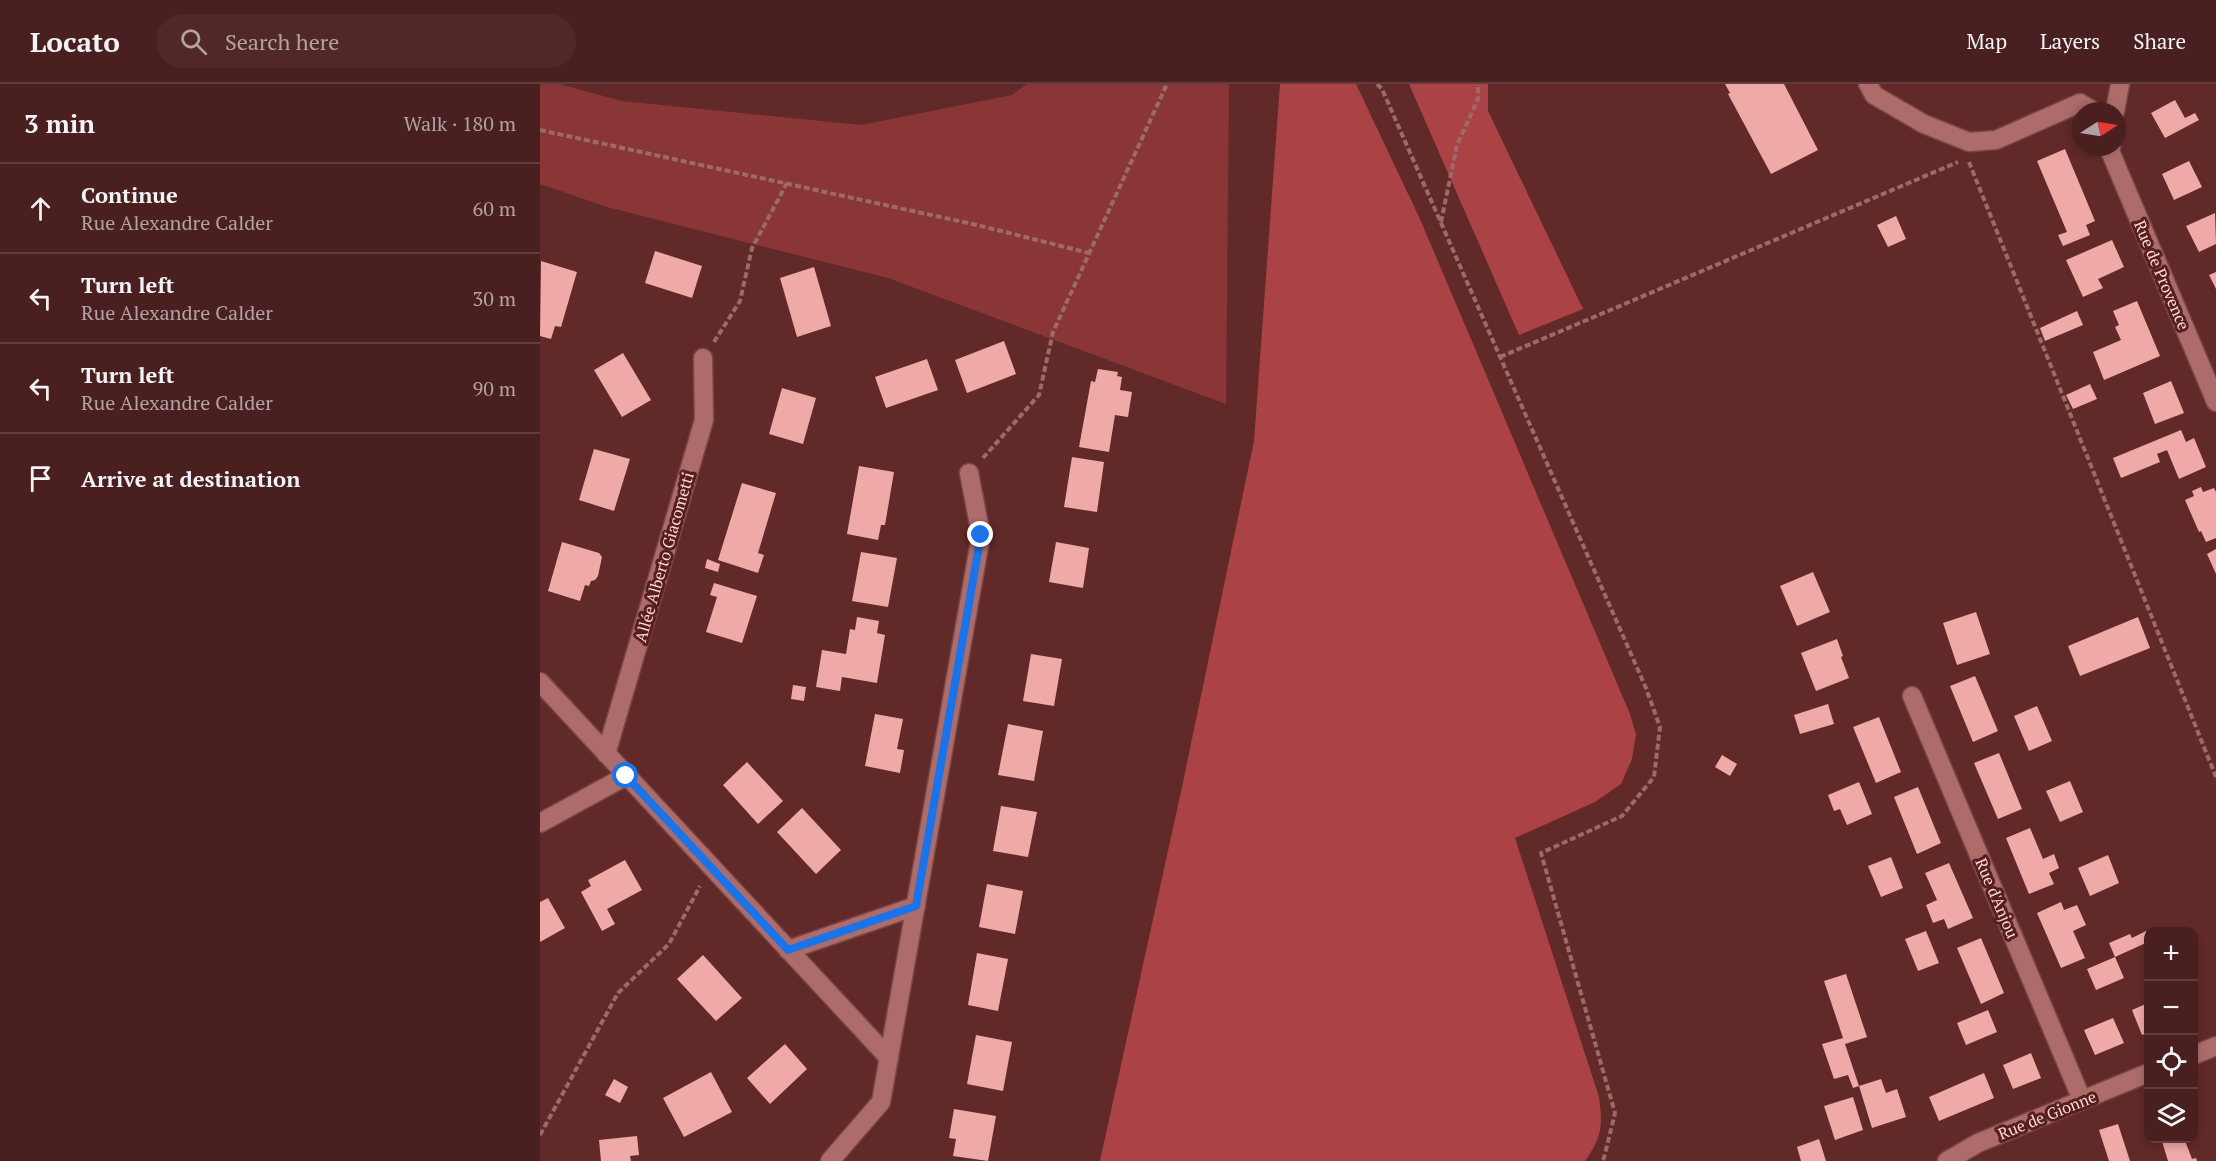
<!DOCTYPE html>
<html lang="en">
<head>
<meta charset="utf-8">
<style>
  :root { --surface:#4a1f1f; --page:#512728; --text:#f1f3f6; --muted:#b2a2a4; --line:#613d3d }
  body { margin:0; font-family:"PT Serif",serif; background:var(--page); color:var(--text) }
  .controls { position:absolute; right:18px; bottom:18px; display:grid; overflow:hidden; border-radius:12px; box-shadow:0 3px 9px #0003 }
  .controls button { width:54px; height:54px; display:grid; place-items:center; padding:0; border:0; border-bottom:2px solid var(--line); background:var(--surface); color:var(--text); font:30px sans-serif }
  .compass { position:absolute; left:1532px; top:18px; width:54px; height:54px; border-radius:50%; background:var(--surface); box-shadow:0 3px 9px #0003; rotate:78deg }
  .stop { position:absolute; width:18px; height:18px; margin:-14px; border:4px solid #1a73e8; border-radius:50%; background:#fff }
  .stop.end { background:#1a73e8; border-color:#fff; box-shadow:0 2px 6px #0008 }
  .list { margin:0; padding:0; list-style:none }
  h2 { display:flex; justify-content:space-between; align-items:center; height:78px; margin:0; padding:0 24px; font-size:26px }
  h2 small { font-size:20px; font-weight:400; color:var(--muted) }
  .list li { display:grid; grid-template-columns:39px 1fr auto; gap:18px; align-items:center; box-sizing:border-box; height:90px; padding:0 24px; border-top:2px solid var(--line) }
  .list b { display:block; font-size:22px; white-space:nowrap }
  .list p { margin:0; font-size:20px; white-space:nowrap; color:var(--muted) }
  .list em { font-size:20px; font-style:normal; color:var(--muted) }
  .icon { flex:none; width:33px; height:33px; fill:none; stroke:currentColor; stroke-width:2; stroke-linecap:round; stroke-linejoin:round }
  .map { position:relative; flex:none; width:1676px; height:1077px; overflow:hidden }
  header { display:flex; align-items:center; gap:36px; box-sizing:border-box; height:84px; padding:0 30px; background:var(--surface); border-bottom:2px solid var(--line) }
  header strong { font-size:28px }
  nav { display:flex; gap:33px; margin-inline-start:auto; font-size:21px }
  .search { width:420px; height:54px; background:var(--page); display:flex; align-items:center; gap:15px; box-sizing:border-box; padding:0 21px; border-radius:33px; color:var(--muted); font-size:22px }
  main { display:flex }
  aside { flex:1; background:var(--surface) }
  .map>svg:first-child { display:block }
</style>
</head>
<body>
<header>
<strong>Locato</strong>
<div class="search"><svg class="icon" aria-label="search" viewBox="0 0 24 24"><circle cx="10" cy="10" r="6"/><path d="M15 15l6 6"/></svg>Search here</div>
<nav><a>Map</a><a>Layers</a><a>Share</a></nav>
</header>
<main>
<aside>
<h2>3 min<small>Walk · 180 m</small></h2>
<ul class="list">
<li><svg class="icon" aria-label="ahead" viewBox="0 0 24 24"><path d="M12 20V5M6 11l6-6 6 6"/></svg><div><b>Continue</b><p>Rue Alexandre Calder</p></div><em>60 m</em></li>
<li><svg class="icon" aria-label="left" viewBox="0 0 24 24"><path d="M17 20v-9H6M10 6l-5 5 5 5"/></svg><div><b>Turn left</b><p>Rue Alexandre Calder</p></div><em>30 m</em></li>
<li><svg class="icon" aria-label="left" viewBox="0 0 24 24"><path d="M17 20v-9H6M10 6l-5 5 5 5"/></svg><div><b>Turn left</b><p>Rue Alexandre Calder</p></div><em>90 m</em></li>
<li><svg class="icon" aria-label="arrive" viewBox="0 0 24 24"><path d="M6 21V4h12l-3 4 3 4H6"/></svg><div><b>Arrive at destination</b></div></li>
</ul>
</aside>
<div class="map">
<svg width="1676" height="1077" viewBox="0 0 1676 1077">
  <rect width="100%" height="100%" fill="#622929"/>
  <path fill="#8a3536" d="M0,0H19L82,17L321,41L472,11L487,0H689L686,320L348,194L67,123L0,100Z"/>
  <g fill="#ab4245">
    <path d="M740,0H816L880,135L1090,630L1096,650L1092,675L1081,700L1055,718L975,754L1059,1013C1063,1041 1062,1054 1045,1077H560L642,703L714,357Z"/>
    <path d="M869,0H948V27L1043,225L979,251Z"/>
  </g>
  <g fill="#efa9a6">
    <path d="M1185,0H1244L1278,66L1231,90L1188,10L1190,9Z"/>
    <path d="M1635,16L1645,34L1655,29L1659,36L1625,54L1611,29Z"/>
    <path d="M1525,65L1555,137L1546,141L1550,151L1523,162L1518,151L1527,148L1497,77Z"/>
    <path d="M1649,77L1662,103L1634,116L1622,90Z"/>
    <path d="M1675,129L1676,160L1659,168L1646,142Z"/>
    <path d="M1356,132L1366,155L1348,163L1337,141Z"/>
    <path d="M1572,156L1584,183L1558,195L1563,204L1543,213L1526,176Z"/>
    <path d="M115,167L162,182L152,214L105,199Z"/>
    <path d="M1,177L37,188L21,243L15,242L11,255L0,252Z"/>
    <path d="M274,183L291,242L257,253L240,194Z"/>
    <path d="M1676,188V205L1669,191Z"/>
    <path d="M1597,217L1620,272L1564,296L1553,268L1581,256L1575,243L1579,241L1573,227Z"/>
    <path d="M1537,227L1543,241L1505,257L1500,244Z"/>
    <path d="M464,257L476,290L427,309L415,276Z"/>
    <path d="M83,269L111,316L82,333L54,286Z"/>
    <path d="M387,275L398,306L346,324L335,293Z"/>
    <path d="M558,285L578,288L577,292L582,293L580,306L592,308L588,333L575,331L569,368L539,363L551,297L555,298Z"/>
    <path d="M1631,297L1644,329L1615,340L1603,309Z"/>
    <path d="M1550,300L1557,315L1533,325L1526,311Z"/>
    <path d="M242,304L276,314L263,360L229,350Z"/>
    <path d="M1641,346L1646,358L1654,354L1666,383L1639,395L1627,366L1617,370L1620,378L1581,394L1573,374Z"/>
    <path d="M54,365L90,375L74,427L39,416Z"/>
    <path d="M532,373L564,378L557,428L524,423Z"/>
    <path d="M319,382L354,388L345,441H341L338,456L307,450Z"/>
    <path d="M202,399L236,409L218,469L224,471L218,489L178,476Z"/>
    <path d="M1661,403L1663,408L1674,404L1676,408V454L1666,458L1661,447L1659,448L1645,416L1654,412L1652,407Z"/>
    <path d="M22,458L59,469L62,473L58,492L55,496L51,497L49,502L45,501L40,517L8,507Z"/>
    <path d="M516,458L549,464L543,504L509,498Z"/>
    <path d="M1676,465V490L1667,470Z"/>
    <path d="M321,468L357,474L348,523L312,517Z"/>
    <path d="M167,475L180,480L178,488L165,484Z"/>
    <path d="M1273,488L1290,528L1257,542L1240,502Z"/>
    <path d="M174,499L217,512L202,559L166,548L177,513L170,511Z"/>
    <path d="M1436,528L1450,570L1417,581L1403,539Z"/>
    <path d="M317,533L339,537L337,549L345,551L337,599L302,593L300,607L276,603L282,566L306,570L310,545L315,546Z"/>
    <path d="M1598,533L1610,564L1540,592L1528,562Z"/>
    <path d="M1297,555L1303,572L1301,573L1309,594L1276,607L1261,569Z"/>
    <path d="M491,570L522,575L514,622L483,617Z"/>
    <path d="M1435,592L1458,647L1433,658L1410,602Z"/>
    <path d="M253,601L266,603L264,617L251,615Z"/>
    <path d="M1288,620L1294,640L1260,650L1254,631Z"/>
    <path d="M1497,622L1512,657L1489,667L1474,632Z"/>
    <path d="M335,630L363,635L357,665L364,666L360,689L325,682Z"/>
    <path d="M1339,633L1361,688L1336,699L1313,643Z"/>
    <path d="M468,640L503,647L494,697L458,691Z"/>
    <path d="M1459,669L1482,725L1458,735L1434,679Z"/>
    <path d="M1182,671L1197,680L1190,692L1175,683Z"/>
    <path d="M207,678L243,717L218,740L183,701Z"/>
    <path d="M1530,697L1543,728L1520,738L1506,707Z"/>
    <path d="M1319,698L1332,730L1307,741L1300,725L1294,727L1288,711Z"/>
    <path d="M1378,703L1401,759L1377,770L1354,713Z"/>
    <path d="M461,722L497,728L488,773L453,767Z"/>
    <path d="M262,724L301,766L276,790L237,748Z"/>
    <path d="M1490,744L1503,775L1514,770L1519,784L1509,789L1514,800L1489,810L1466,754Z"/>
    <path d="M1568,771L1579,799L1550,812L1538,784Z"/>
    <path d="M1351,773L1363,804L1341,813L1328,782Z"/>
    <path d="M85,776L102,806L67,825L75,840L62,847L41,808L51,802L48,796Z"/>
    <path d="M1409,779L1433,834L1408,845L1404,835L1393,839L1386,821L1397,816L1385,789Z"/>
    <path d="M447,800L483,807L475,850L439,843Z"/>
    <path d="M8,814L25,844L0,858V818Z"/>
    <path d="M1521,818L1524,826L1537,821L1546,841L1533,847L1545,874L1521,884L1497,829Z"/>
    <path d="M1386,847L1399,879L1378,887L1365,855Z"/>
    <path d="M1606,847L1608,858L1575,873L1569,859L1590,850L1592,854Z"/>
    <path d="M1441,854L1464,909L1441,920L1417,864Z"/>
    <path d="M437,869L468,875L458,927L428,921Z"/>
    <path d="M163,871L202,914L176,937L137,895Z"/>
    <path d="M1575,873L1584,894L1556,906L1547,885Z"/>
    <path d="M1306,890L1327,953L1305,960L1319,1002L1313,1004L1308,991L1294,995L1282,960L1303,954L1284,897Z"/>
    <path d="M1608,919V949L1602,951L1592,926Z"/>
    <path d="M1448,926L1457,948L1426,961L1417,939Z"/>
    <path d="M1573,934L1584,959L1555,971L1544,946Z"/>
    <path d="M436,951L472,958L463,1007L427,1000Z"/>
    <path d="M245,960L267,985L230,1020L207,994Z"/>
    <path d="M1491,969L1501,994L1473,1005L1463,981Z"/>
    <path d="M171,988L192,1028L144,1053L123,1014Z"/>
    <path d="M1444,989L1454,1014L1399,1037L1389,1013Z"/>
    <path d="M74,995L88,1003L80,1019L65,1011Z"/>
    <path d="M1341,995L1346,1009L1357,1005L1366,1033L1332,1044L1319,1002Z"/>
    <path d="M1313,1013L1323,1046L1295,1056L1284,1022Z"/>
    <path d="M414,1025L456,1032L448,1077L413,1072L416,1055L409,1054Z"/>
    <path d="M1578,1040L1590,1077H1569L1559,1046Z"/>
    <path d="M97,1052L99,1071L90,1072L91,1077H61L59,1056Z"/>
    <path d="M1621,1054H1644L1652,1075L1656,1074L1657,1077H1628Z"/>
    <path d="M1279,1055L1286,1077H1261L1257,1063Z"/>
  </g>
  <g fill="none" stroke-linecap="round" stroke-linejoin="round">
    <defs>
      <g id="minor">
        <path d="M1328,0L1334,11L1384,40L1429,58L1456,56L1540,19L1554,27"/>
        <path d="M1575,27L1580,0"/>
        <path d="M1571,63L1570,67L1676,318"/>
        <path d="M0,598L349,974"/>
        <path d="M1372,612L1542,1016"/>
        <path d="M66,670L164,336L163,274"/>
        <path d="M0,739L86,692"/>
        <path d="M248,866L376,822"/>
        <path d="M1654,971L1676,962"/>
        <path d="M290,1077L341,1018L441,451L429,389"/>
        <path d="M1407,1077L1438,1059L1608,989"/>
      </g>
    </defs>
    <use href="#minor" stroke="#784748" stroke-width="21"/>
    <g stroke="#9c6a69" stroke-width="4" stroke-dasharray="6 3" stroke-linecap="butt">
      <path d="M837,0L842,5L1106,604L1120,643L1114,693L1082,732L1001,769L1075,1029L1064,1074L1062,1077"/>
      <path d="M0,46L437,141L549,169"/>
      <path d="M1429,78L1676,693"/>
      <path d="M901,138L917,61L938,15V0"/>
      <path d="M174,258L200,217L212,164L247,99"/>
      <path d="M960,273L1418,78"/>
      <path d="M443,374L499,311L513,248L627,0"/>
      <path d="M0,1051L78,909L129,860L160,802"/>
    </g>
    <use href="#minor" stroke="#ad6c6a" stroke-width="18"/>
  </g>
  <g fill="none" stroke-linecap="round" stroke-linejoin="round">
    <path stroke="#1a73e8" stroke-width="8" d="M86,692L248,866L376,822L441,451"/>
  </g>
  <g text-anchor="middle" stroke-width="6" stroke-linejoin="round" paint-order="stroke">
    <g font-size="16" fill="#fdd8d6" stroke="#561e1f">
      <text transform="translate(1622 191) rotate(67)" y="6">Rue de Provence</text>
      <text transform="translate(124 473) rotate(-74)" y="6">Allée Alberto Giacometti</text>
      <text transform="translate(1457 814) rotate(67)" y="6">Rue d'Anjou</text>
      <text transform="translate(1507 1031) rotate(-22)" y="6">Rue de Gionne</text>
    </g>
  </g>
</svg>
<div class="controls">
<button>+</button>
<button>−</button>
<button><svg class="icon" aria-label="locate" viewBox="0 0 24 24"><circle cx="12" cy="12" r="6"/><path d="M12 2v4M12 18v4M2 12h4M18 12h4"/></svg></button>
<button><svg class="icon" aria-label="layers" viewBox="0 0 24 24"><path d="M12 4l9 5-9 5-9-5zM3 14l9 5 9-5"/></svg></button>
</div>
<svg class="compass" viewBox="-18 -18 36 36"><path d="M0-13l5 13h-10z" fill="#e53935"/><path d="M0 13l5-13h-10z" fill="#b2a2a4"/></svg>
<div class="stop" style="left:86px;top:692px"></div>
<div class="stop end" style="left:441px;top:451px"></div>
</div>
</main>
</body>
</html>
